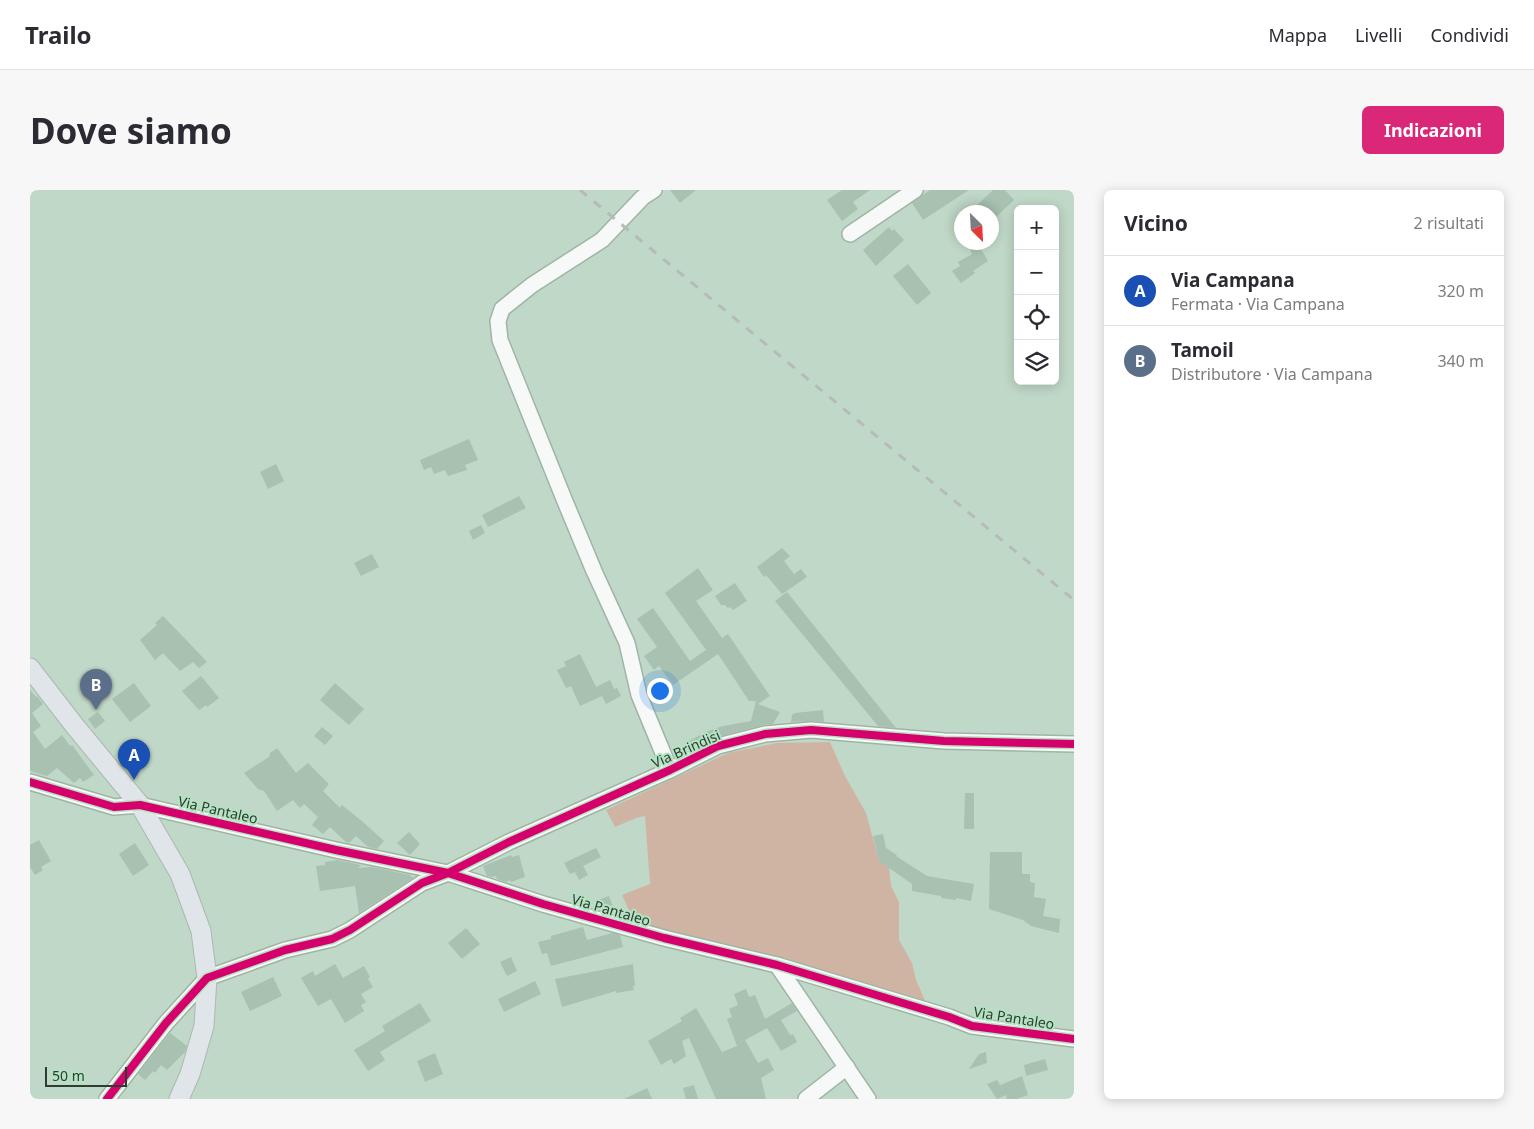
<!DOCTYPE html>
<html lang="it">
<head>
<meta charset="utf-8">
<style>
  :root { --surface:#fff; --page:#f7f7f7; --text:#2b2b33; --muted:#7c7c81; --line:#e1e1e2; --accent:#db2777 }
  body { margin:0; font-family:"Noto Sans",sans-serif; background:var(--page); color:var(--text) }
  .controls { position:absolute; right:15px; top:15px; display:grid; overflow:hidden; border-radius:8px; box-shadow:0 2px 12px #0003 }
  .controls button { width:45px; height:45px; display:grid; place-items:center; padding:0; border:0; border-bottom:1px solid var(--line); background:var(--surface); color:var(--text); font:25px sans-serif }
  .compass { position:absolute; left:924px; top:15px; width:45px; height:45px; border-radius:50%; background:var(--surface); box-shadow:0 2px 12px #0003; rotate:156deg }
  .scale { position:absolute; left:15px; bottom:12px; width:82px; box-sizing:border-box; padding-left:5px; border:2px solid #2b3e31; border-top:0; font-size:14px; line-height:18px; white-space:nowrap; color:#2b3e31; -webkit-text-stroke:4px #b5e2c3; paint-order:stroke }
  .you { position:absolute; left:629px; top:500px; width:18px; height:18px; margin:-12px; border:4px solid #fff; border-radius:50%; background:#1a73e8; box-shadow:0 0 0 8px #1a73e833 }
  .badge { display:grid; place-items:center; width:32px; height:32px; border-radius:50%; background:var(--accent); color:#fff; font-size:16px; font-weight:700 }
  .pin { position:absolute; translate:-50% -41px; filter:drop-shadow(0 1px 2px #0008) }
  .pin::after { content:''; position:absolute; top:26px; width:18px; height:15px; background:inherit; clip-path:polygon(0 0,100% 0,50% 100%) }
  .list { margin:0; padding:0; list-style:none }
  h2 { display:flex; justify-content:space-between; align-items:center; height:65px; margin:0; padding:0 20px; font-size:21px }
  h2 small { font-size:16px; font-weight:400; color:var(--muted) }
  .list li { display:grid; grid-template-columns:32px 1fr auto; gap:15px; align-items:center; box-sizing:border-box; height:70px; padding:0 20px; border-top:1px solid var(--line) }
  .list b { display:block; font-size:19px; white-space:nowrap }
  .list p { margin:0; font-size:16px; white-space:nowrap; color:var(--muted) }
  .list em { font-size:16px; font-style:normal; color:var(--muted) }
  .icon { flex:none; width:28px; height:28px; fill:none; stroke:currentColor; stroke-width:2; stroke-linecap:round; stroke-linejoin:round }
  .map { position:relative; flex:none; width:1044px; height:909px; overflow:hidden; border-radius:8px }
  header { display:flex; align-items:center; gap:30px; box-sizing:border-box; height:70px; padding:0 25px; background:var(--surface); border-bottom:1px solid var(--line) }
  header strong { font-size:24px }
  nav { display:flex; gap:28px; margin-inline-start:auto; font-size:18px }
  .intro { display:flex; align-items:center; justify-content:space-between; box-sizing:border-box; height:120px; padding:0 30px }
  h1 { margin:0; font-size:35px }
  .button { padding:12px 22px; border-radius:8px; background:var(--accent); color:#fff; font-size:18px; font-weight:700 }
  main { display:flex; gap:30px; padding:0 30px }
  aside { flex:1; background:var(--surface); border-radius:8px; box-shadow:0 2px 12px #0003 }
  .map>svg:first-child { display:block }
</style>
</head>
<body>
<header>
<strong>Trailo</strong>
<nav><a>Mappa</a><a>Livelli</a><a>Condividi</a></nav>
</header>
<div class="intro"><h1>Dove siamo</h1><a class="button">Indicazioni</a></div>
<main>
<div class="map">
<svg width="1044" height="909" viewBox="0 0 1044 909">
  <rect width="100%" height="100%" fill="#c0d8c7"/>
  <path fill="#cfb4a3" d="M800,552L815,586L836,623L849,671L859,677L861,696L869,712V750L882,773L886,790L896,813L607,738L592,705L620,694L615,626L606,628L585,637L576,620L698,563L747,553Z"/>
  <g fill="#a8c1b0">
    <path d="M640,0H666L650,13Z"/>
    <path d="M812,0H840L823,12L828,19L812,31L797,10Z"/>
    <path d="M900,0H939L893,30L882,13Z"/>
    <path d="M963,0H975L984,10L962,31V22H940Z"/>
    <path d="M859,37L862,41L864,39L874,50L846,76L833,60Z"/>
    <path d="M949,56L958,71L943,81L945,83L931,93L922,81L930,76L928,72L942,64L940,60Z"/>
    <path d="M878,74L901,103L887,115L863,86Z"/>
    <path d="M439,249L448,270L435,275L437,280L418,286L415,280L404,284L401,277L394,280L390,270Z"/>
    <path d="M246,274L254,291L238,299L230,282Z"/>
    <path d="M489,306L496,318L458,337L452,325Z"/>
    <path d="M451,335L455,343L443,350L439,341Z"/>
    <path d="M752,358L760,366L754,371L764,384L771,379L777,387L752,404L736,385L734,387L727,377Z"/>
    <path d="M342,364L349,377L331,386L324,373Z"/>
    <path d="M668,378L683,400L666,411L692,448L698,444L740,506L728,514L750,522L743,534L733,535L686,547L660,560L657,552L678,541L693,536L721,531L726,511H719L688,464L643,495L629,476L624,480L614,466L627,457L607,429L623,418L660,471L676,460L635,403Z"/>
    <path d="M705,393L717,411L703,420L700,417L698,418L695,415H691L685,406Z"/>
    <path d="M757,402L866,538L848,536L745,411Z"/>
    <path d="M133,426L161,455L177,472L169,478L163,472L150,481L133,463L125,470L110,450L127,435L125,433Z"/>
    <path d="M550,464L566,497L580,490L584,499L587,498L591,506L576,514L572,506L550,516L541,496L536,498L527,480L536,476L534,472Z"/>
    <path d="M171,486L189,508L177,517L176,515L169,520L152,501Z"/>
    <path d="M104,493L121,516L100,532L82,509Z"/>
    <path d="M305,493L334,519L319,535L290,510Z"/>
    <path d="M0,500L6,507L7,506L13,514L2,523L11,536L3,542L15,559L32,545L40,556L42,555L64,585L53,592L50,588L44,593L27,578L17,586L0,581Z"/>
    <path d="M793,520L794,532L780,531L761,532L762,525L765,523Z"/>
    <path d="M68,522L75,531L65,539L58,529Z"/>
    <path d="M292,537L303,546L295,555L284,546Z"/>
    <path d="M247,558L266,583L278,573L299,594L293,601L310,618L312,615L333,632L354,651L347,659L338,657L326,646L319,653L316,652L300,637L293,644L282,635L288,627L274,614L270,618L263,610L247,621L234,601L228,599L214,583L239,567L240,563Z"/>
    <path d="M935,603H944V639H934Z"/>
    <path d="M379,642L390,654L380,665L367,653Z"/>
    <path d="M853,644L856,658L867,665L866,666L897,686L944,694L941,711L926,708V710L911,708V706L882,701V694L849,671L843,646Z"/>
    <path d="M9,650L21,671L11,677L13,680L5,685L0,677V655Z"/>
    <path d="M105,653L119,675L103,686L89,664Z"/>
    <path d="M566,658L571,667L553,676L558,685L549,690L545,682L540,684L534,673Z"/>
    <path d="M960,662H992V684H1000V692L1005,693L1004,707L1016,709L1013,726L1030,729L1029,743L1001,736L993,730L959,719Z"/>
    <path d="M481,665L482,667L489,665L495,687L481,692L480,690L476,692L467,689L466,686L462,687L457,686L453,676Z"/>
    <path d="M307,670L331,675L328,678L342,677L380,685L383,688L329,723L325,696L290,701L286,676L295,675V672Z"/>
    <path d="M579,706L585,722L581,723L573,721L568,710Z"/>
    <path d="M553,737L557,750L583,743L590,745L593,757L521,776L517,763L512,764L508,752L521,749V746Z"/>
    <path d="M436,738L450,754L432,769L418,753Z"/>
    <path d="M481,767L487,781L477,786L470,772Z"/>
    <path d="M305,774L313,788L334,776L340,787L338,789L343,797L331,804L336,812L331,815L334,821L315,833L301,809L288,816L271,788L283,781L285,786Z"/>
    <path d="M603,774L605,796H603L604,800L586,803V801L532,817L525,789Z"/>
    <path d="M243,787L252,806L220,821L211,802Z"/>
    <path d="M505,791L511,804L474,822L468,809Z"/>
    <path d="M716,799L719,807L725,805L735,829L762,813L767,821L751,830L760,845L763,844L767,852L751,861L737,838L715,850L728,873L738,868L744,880L731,888L736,909H686L659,848L652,851L656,866L644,874L641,869L631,875L618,851L652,831L650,828L666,818L692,862L707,856L697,829L702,827L699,819L708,815L704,804Z"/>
    <path d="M390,813L401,831L350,862L355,870L338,881L324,860L355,841L352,836Z"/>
    <path d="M140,843L157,856L155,862L137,880L131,875L125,883L123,881L115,890L108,884Z"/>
    <path d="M956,862L957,873L939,879L949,864Z"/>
    <path d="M405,863L413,884L395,892L387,871Z"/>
    <path d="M1015,869L1018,880L996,886L994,875Z"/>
    <path d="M992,886L998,905L987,909H977L976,905L967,909L957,894L967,890L970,895Z"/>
    <path d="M664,895L668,909H656L653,898Z"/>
    <path d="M617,898L622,909H594Z"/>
  </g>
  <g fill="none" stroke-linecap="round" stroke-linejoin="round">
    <defs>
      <g id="minor">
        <path d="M624,0L613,7L572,50L502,95L472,119L468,131L470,150L534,309L564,381L597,453L609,505L640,580"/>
        <path d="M820,44L885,0"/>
        <path d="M0,592L84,617L110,615L306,660L418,683L513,714L634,748L747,775L919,827L942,836L1044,849"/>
        <path d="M747,775L838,909"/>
        <path d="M77,909L136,833L177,788L255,760L302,749L320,740L392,693L418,683L479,652L640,580L688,556L735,544L781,540L914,551L1044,554"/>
        <path d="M776,909L817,877"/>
      </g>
      <path id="major" d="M0,478L44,535L110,615L150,684L171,741L177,788L174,836L160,884L149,909"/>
    </defs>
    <use href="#minor" stroke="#a0b4a6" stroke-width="18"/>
    <use href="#major" stroke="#acb8b0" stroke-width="21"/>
    <use href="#minor" stroke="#f6f9f7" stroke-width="15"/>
    <use href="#major" stroke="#dfe5e8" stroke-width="19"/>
    <path stroke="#b5bbb7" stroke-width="3" stroke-dasharray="9 9" stroke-linecap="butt" d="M550,0L1044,410"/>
    <defs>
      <g id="cycleway">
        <path d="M0,592L84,617L110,615L306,660L418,683L513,714L634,748L747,775L919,827L942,836L1044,849"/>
        <path d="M77,909L136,833L177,788L255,760L302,749L320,740L392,693L418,683L479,652L640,580L688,556L735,544L781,540L914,551L1044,554"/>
      </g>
    </defs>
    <use href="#cycleway" stroke="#b5e2c3" stroke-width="11"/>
    <use href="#cycleway" stroke="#d6006c" stroke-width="8"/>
  </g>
  <g text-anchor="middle" stroke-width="4" stroke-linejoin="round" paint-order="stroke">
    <g font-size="14" fill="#2b3e31" stroke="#b5e2c3">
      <text transform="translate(656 559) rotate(-24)" y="5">Via Brindisi</text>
      <text transform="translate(188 620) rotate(13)" y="5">Via Pantaleo</text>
      <text transform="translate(581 720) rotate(16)" y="5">Via Pantaleo</text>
      <text transform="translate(984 828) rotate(9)" y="5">Via Pantaleo</text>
    </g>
  </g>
</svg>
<div class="controls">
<button>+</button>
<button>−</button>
<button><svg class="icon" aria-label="locate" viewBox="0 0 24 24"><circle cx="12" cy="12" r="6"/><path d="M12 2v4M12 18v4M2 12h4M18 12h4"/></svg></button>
<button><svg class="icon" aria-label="layers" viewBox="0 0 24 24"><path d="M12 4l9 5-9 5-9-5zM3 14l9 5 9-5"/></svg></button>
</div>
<svg class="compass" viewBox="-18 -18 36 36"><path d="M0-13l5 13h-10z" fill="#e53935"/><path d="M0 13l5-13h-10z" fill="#7c7c81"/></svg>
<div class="scale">50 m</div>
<div class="you"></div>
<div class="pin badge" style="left:104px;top:590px;background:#1a4fb4">A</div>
<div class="pin badge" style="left:66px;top:520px;background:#5c6f8a">B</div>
</div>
<aside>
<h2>Vicino<small>2 risultati</small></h2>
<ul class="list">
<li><span class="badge" style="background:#1a4fb4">A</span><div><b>Via Campana</b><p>Fermata · Via Campana</p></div><em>320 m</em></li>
<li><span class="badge" style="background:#5c6f8a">B</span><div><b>Tamoil</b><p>Distributore · Via Campana</p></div><em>340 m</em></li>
</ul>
</aside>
</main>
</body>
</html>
